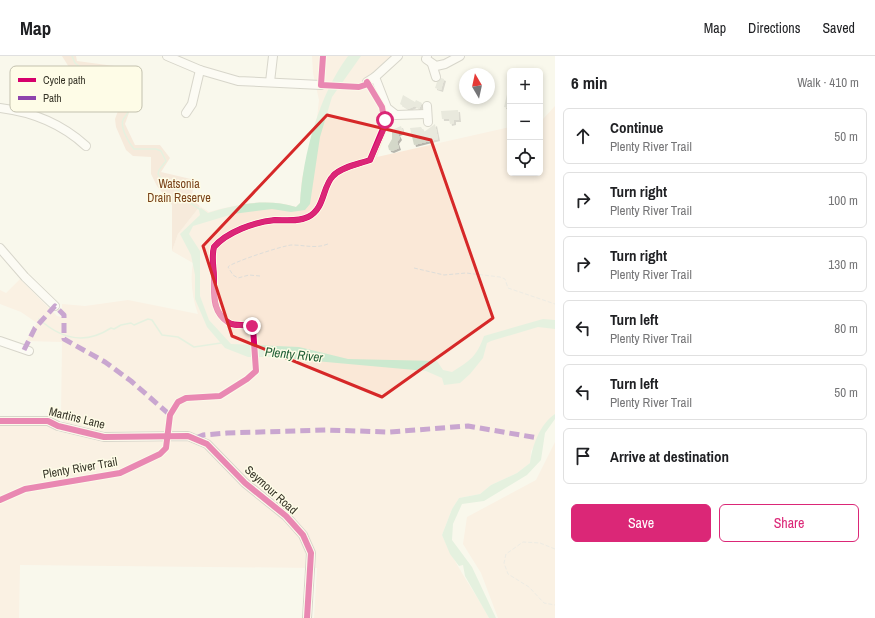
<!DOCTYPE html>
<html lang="en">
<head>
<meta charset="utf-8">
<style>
  :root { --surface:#fff; --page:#f6f6f6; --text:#202124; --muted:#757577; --line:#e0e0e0; --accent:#db2777 }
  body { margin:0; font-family:"Archivo Narrow",sans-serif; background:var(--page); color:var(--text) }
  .controls { position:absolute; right:12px; top:12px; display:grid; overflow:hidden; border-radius:6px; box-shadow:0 2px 6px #0003 }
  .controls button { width:36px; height:36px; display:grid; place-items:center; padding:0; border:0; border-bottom:1px solid var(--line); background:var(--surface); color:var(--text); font:20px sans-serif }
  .compass { position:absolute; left:459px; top:12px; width:36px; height:36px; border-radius:50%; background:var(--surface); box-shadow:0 2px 6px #0003; rotate:351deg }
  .stop { position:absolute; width:12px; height:12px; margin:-9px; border:3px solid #db2777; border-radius:50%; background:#fff }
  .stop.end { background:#db2777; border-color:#fff; box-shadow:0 1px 4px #0008 }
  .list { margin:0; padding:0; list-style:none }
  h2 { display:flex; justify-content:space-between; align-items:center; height:52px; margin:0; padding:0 16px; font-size:17px }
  h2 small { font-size:13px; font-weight:400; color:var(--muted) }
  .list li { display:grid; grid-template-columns:26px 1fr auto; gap:12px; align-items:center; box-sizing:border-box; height:56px; margin:0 8px 8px; padding:0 8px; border:1px solid var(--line); border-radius:6px }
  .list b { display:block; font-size:15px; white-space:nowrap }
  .list p { margin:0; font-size:13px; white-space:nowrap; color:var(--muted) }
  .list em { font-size:13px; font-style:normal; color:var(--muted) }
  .actions { display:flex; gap:8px; padding:12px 16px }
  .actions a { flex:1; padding:9px 0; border:1px solid var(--accent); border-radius:6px; text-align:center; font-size:14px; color:var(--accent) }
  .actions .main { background:var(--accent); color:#fff }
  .icon { flex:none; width:22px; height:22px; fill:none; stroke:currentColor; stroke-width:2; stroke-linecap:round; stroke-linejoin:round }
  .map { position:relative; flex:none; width:555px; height:562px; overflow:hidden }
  header { display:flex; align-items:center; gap:24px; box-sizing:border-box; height:56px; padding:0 20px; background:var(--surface); border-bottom:1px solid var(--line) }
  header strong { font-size:19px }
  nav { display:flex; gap:22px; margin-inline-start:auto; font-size:14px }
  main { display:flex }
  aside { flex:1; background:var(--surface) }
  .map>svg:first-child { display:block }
</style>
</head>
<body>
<header>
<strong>Map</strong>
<nav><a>Map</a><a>Directions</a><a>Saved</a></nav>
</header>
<main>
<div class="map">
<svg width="555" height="562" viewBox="0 0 555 562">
  <defs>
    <filter id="shadow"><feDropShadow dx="2" dy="2" stdDeviation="0" flood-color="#0004"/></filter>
  </defs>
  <rect width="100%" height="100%" fill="#f9f8ec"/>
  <g fill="#fae8d7">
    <path d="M312,0H392L370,21L363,24L364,28L372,27L390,64L377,101L510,71V117H540V64L543,63L555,50V358L531,395L530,407L517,417L491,429L480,438L459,442L452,453L442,479C454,508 474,534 489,562H314L317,512L20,509L19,562H0V370L49,369L59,376L64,374L66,369L61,362L62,286L26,285L37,267L21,256L0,248V234L6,237L20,223L57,260L62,261V248L85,250L128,244L198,258C192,242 190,223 193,207L172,195L178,178L200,150L209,156C238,148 267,142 296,151L300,147L302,123L317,62L319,44L313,17Z"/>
    <path d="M555,386V562H498L481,517L463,488L467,461L536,424Z"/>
  </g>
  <path fill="#f2dac5" d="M62,0H76L77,5L122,11L136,37L125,68L135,89H160L170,102L161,116L195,124L191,143L200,150L178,178L172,195V149L157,130L151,118V101L133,100L126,94L116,71L115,63L118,55L113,21L94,24L72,16Z"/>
  <g fill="#cce9cf">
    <path d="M348,0H361L332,41L320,81L310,148L305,154L291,156L272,153L233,158L193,170L189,178L200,195V240L209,264L231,288L299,291L348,303L437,305L443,314L452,316C470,305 477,300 484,280L543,263L555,264V273L538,271L491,285L487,287L483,302L470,318L460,327L444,329L442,322L426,315L271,301H248L225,292L207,271L195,243V219L191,199L180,178L200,159L199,154L201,152L208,157C236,148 267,142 296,151L300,147C303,98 319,39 348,0Z"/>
    <path d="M555,358V363L545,377L541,404L527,419L484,445L462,448L453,468L452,484L472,511L496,562H489L465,520L463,509L459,510L450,498L442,479L452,453L459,442L480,438L491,429L517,417L530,407C532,390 540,368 555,358Z"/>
  </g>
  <path fill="#f9f8ec" d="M329,26L344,28L341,33L328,32Z"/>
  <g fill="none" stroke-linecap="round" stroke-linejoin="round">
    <g stroke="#cce9cf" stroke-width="1.5">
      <path d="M72,0L75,7L90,19L113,13L120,15C130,27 134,41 128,56C127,59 124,61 123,64C120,72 129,87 134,93H156L161,95L166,105L159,114L158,118L165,128L171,129L178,134L182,142L201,154"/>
      <path d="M39,263C61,283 85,289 111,272L114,273L121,269L131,267L134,269L148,263L152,264L162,279L178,281L194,291L221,287"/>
    </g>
  </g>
  <g fill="#d4d8c9" filter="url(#shadow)">
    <path d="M441,22L444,23L441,34L435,32L437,26Z"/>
    <path d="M508,34L510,35V52L504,51Z"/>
    <path d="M403,39L415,46L416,44L422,47L419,53L415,50L408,53L400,48Z"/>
    <path d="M458,54L459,64H454V67L450,68L449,63H442L441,55Z"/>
    <path d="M435,68L438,83L414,89L410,72L421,71L424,76Z"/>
    <path d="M401,70L403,76L398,78L400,82L397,86L399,92L392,95L389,94L388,90L392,83V76L395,75L394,73Z"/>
  </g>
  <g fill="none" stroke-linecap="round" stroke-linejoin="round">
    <defs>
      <g id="minor">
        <path d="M167,0L200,14L238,25L321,29"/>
        <path d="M398,0L375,21L387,52L396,59L426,58"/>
        <path d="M427,0L426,3L436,10L445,8L460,0"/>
        <path d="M432,8L436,21"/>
        <path d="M270,26L273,0"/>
        <path d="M367,26L375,21"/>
        <path d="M427,50L428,66"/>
        <path d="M0,52C33,56 62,68 86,90"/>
        <path d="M186,57L192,48L200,14"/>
        <path d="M0,192L25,221L55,250"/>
        <path d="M0,285L29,295"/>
        <path d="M0,365H48L58,370L104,381L188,380L207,388L245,427L286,460L303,479L311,497L307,562"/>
      </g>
    </defs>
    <use href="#minor" stroke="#aeada1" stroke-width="10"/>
    <g stroke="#ddddd9" stroke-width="1" stroke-dasharray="4 2" stroke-linecap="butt">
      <path d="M414,212L444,219L466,217L500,221L505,223L508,232L555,248"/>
      <path d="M260,220L249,219L238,222L233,219L228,211C230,207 284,189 292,189C305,189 315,193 328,188"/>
      <path d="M555,493L540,487L523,486L506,498L504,507L508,518L529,531L544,547L555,549"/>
    </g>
    <use href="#minor" stroke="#fefefc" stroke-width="8"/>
    <g stroke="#8e44ad" stroke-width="5" stroke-dasharray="10 5" stroke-linecap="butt">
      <path d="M24,294L35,272L55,250L64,259V283L105,306L131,325L170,359"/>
      <path d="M196,382L203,379L227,377L326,374L389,376L468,370L538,382"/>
    </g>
    <defs>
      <g id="cycleway">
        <path d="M323,0L321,29L359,31L368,28"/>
        <path d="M0,365H48L58,370L104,381L188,380L207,388L245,427L286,460L303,479L311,497L307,562"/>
        <path d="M0,444L25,433L120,417L160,398L166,392L170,359L178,346L186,342L220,340L247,323L256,315L253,272C247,267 237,271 229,267C212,256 214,240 214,222C214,211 211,202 214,191C227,176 254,166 275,164C285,164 298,166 308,161C325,153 322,131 333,120C341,111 359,108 370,104L385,68L382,51L367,26"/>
      </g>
    </defs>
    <use href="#cycleway" stroke="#fefce7" stroke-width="8"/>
    <use href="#cycleway" stroke="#d6006c" stroke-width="6"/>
  </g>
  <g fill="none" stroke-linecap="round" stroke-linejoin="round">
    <path stroke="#db2777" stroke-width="5" d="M252,270C246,269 241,270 236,269C213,264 214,240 214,222C214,212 211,202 214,191C227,176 254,166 275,164C285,164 298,166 308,161C325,153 322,131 333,120C341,111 359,108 370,104L384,73L385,64"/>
  </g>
  <path d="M0 0H555V562H0ZM327,59L431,84L493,262L382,341L232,280L203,190Z" fill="#f9f8ec" fill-opacity=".55" fill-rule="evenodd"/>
  <path fill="none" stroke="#d62828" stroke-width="3" stroke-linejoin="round" d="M327,59L431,84L493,262L382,341L232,280L203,190Z"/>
  <g text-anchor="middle" stroke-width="3" stroke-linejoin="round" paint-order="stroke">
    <g font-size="12" fill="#784118" stroke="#fefce7">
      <text x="179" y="132">Watsonia<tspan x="179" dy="14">Drain Reserve</tspan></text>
    </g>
    <g font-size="12" fill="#383629" stroke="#fefce7">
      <text transform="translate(77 362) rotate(14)" y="4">Martins Lane</text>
      <text transform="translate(80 412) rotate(-10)" y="4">Plenty River Trail</text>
      <text transform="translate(271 434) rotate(42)" y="4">Seymour Road</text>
    </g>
    <g font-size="13" font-style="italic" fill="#225f36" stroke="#fefce7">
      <text transform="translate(294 298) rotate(6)" y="5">Plenty River</text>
    </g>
  </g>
  <rect x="10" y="10" width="132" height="46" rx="6" fill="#fefce7" stroke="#c3c1ae" stroke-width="1"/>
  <rect x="18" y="22" width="18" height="4" fill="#d6006c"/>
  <rect x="18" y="40" width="18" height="4" fill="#8e44ad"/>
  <g font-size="11" fill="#383629">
    <text x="43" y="28">Cycle path</text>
    <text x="43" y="46">Path</text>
  </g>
</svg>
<div class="controls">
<button>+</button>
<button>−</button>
<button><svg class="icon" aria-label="locate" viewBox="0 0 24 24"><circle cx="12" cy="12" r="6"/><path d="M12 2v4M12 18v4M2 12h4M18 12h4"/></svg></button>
</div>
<svg class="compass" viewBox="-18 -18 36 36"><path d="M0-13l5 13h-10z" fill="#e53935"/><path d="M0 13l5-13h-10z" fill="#757577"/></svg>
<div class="stop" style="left:385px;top:64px"></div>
<div class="stop end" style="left:252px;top:270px"></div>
</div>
<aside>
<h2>6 min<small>Walk · 410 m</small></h2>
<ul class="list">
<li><svg class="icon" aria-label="ahead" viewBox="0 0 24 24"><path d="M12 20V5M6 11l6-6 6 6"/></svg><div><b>Continue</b><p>Plenty River Trail</p></div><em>50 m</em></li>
<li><svg class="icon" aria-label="right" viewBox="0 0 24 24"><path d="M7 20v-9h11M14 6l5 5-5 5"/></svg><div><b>Turn right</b><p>Plenty River Trail</p></div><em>100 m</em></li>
<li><svg class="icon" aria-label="right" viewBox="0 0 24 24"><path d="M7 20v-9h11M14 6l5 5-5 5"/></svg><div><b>Turn right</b><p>Plenty River Trail</p></div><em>130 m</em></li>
<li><svg class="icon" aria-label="left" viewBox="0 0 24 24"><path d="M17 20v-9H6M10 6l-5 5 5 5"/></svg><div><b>Turn left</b><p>Plenty River Trail</p></div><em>80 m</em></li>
<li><svg class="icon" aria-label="left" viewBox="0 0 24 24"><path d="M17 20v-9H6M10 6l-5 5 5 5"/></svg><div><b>Turn left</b><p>Plenty River Trail</p></div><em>50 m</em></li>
<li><svg class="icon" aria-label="arrive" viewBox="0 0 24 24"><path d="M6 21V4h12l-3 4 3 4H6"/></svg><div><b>Arrive at destination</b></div></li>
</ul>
<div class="actions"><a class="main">Save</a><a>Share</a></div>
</aside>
</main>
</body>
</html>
